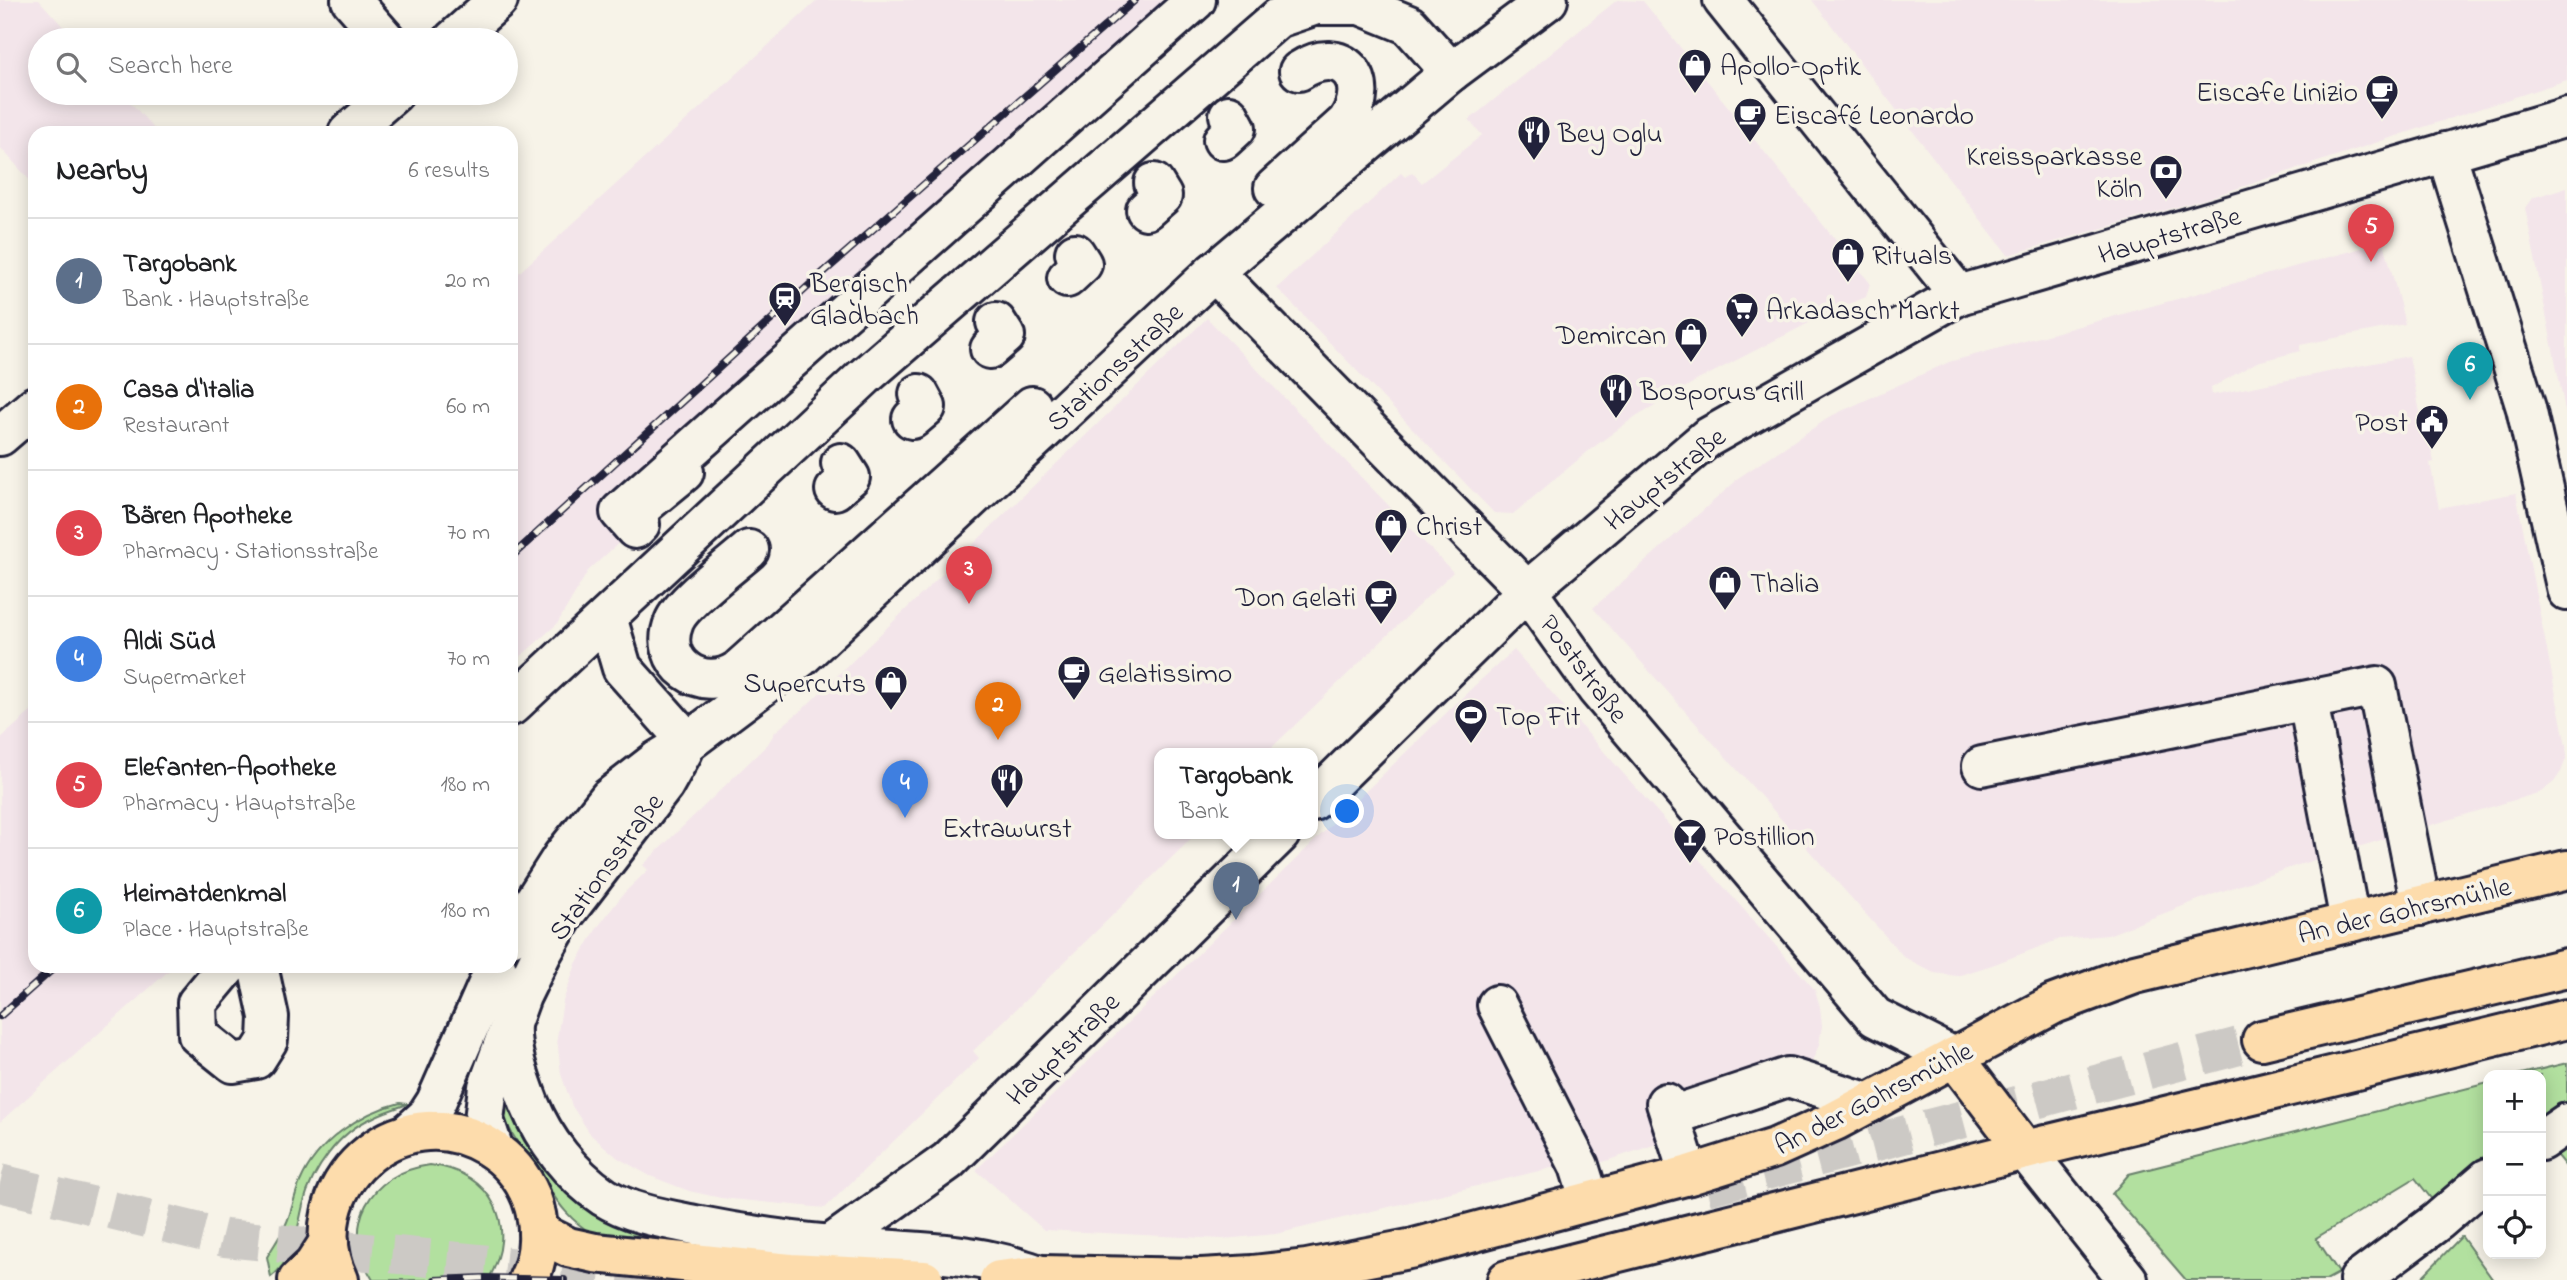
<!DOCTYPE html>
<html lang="en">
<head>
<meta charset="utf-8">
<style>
  :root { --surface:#fff; --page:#f6f6f6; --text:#202124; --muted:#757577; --line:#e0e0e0; --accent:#22223b }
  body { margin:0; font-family:"Indie Flower",sans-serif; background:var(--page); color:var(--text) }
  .controls { position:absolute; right:21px; bottom:21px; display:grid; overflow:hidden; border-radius:14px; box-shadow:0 4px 18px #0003 }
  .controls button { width:63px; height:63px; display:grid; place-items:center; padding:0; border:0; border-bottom:2px solid var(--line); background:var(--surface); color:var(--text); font:35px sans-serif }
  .you { position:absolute; left:1348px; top:812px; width:24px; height:24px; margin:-18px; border:5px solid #fff; border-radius:50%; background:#1a73e8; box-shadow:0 0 0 10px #1a73e833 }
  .badge { display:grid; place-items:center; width:46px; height:46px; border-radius:50%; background:var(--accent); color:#fff; font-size:23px; font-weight:700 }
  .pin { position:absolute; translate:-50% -58px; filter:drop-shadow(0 2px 4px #0008) }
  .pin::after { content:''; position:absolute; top:37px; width:24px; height:21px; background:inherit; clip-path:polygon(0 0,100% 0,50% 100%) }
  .popup { position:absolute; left:1154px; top:748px; width:164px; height:91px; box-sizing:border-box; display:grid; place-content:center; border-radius:14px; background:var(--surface); filter:drop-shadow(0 2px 5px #0005); font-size:23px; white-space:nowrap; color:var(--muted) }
  .popup b { font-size:26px; color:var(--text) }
  .popup::after { content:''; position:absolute; left:50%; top:100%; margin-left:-14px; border:14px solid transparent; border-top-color:var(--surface) }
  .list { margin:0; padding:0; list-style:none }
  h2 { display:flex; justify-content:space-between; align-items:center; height:91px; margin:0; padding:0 28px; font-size:30px }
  h2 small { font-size:23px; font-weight:400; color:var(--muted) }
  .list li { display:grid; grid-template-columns:46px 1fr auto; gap:21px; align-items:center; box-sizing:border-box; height:126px; padding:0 28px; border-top:2px solid var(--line) }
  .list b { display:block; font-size:26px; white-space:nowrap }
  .list p { margin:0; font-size:23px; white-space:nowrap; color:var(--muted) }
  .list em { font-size:23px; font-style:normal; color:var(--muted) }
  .icon { flex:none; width:38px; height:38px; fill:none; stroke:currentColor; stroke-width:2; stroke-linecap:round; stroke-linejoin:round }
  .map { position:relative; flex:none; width:2567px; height:1280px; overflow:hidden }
  .search { position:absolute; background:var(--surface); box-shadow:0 4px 18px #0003; left:28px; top:28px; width:490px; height:77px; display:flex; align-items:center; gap:18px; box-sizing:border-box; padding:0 24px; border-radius:38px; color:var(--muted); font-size:26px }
  .panel { position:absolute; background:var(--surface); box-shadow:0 4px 18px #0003; left:28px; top:126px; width:490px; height:847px; border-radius:21px }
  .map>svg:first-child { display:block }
</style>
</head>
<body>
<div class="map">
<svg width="2567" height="1280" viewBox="0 0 2567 1280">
  <rect width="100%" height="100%" fill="#f7f3e8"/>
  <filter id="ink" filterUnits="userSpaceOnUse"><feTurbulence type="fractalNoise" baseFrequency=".0143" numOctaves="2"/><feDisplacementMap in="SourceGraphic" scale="14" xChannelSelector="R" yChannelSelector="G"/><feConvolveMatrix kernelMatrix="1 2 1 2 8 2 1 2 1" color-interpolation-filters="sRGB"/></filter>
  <g filter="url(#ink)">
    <g fill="#f3e5ea">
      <path d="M0,0H39L75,40H40V93H122L158,133H35V186L0,147Z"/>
      <path d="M818,0H1189L619,511L634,529L588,571L557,624L511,665V280Z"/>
      <path d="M1617,0L1643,1L1870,283L1866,297L1828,313L1696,381L1636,416L1591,449L1513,514L1494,513L1277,288L1401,173L1405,177L1412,172L1422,183L1482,135L1469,120Z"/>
      <path d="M1812,0H2567V80L2205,199L2008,255Z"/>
      <path d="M2567,187V420L2525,208L2532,198Z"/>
      <path d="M2384,242L2405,324L2300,345V351L2257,362L2211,388L2212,395L2409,356L2426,443H2430L2434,462L2430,463L2439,508L2516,493L2566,746L2567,756L2561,772L2554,782L2541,792L2298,865L2214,894L2108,935L2060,939L1992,965L1957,976L1934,973L1904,957L1593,608L1736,481L1735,480L1833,415L1949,362Z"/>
      <path d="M1207,318L1453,572L1265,754H1159V834H1196L973,1051L979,1058L825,1208L721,1198L689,1191L650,1176L618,1158L591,1135L572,1106L561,1074L557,1038L563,1001L576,964L597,928L624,893L648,870L643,865L768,744L775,732L805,707Z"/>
      <path d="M1514,650L1815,990L1820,1007L1822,1026L1819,1045L1811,1064L1800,1079L1770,1103L1746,1114L1597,1164L1593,1158L1276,1234L1223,1239L1044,1230L976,1170L1473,687Z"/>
      <path d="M35,708V966H174L0,1122V739Z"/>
    </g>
    <g fill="#b2e09f" stroke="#6a816d" stroke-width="2">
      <path d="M2567,1063V1168L2553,1151L2541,1159V1075H2517Z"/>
      <path d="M2488,1083V1195L2437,1206L2415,1178L2316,1238L2339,1273L2326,1280H2186L2112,1194L2129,1174Z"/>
      <path d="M504,1094L520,1128L545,1164L773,1259L595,1236C562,1215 556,1198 535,1168C521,1147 508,1131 500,1107Z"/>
      <path d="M400,1103L407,1104C395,1109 383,1112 372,1118C339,1132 312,1170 303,1205C297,1230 294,1260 271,1277L267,1257C273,1246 281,1236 286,1224C292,1211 294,1196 300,1182C317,1142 359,1113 400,1103Z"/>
      <path d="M430,1165C492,1171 520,1227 488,1280H373C339,1226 369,1173 430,1165Z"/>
      <path d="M2462,1237L2493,1280H2419L2461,1237Z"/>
    </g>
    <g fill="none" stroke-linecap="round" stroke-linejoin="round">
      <g stroke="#ccc9c5" stroke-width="38" stroke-dasharray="38 19" stroke-linecap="butt">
        <path d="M0,1183L225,1238L651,1280"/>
        <path d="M1706,1187L2262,1040"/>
      </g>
      <defs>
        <g id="minor">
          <path d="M351,0L386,40"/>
          <path d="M1723,0L1959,295"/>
          <path d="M453,40L498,0"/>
          <path d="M348,133L394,93"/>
          <path d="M1223,140L1236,128L1229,115"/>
          <path d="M2446,152L2526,408L2567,591"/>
          <path d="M1274,188L1347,122C1375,81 1342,42 1299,71"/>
          <path d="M1146,210L1162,196L1154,183"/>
          <path d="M1214,272L1527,591L1597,689L1875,1017L1954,1057"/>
          <path d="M1067,278L1082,264L1075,253"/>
          <path d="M990,349L1005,336L996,322"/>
          <path d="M912,419L926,407L919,394"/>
          <path d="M0,436L35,406"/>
          <path d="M684,472L634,513L640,524L635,529L620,512L1196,0"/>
          <path d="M835,490L850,477L841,463"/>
          <path d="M749,550C732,565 681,603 674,622C657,663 702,694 737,671L1032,406"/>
          <path d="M607,617L622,668L688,742"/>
          <path d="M2308,701L2350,922"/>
          <path d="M511,706L864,377L1278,18L1316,5H1360L1409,25L1451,72"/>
          <path d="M1982,766L2377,686L2421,906"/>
          <path d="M1313,801L1527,591L1707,438L1959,295L2567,117"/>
          <path d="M511,937L562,857L609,798L658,760L688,742L800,658L1214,272L1451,72L1548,0"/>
          <path d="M228,966L197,1003L198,1035L233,1063L256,1059L268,1040L269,1017L258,966"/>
          <path d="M1497,1005L1579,1166L1590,1201"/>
          <path d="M511,1021C509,1049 519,1077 529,1103C544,1140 571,1175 604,1197C631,1214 665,1219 695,1225C740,1234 786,1241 832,1245C886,1251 942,1250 995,1262C1011,1265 1026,1271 1041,1275"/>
          <path d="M1666,1103L1689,1175"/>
          <path d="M1671,1116L1788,1077L1869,1103"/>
          <path d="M407,1134L427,1116L436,1102L496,966"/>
          <path d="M2541,1141L2567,1123"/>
          <path d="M494,1150L484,1120L488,1087L521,996L542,953L564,915L664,785L683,751"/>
          <path d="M2025,1150L2128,1280"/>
          <path d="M830,1245L948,1161L1280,834"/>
          <path d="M2359,1280L2438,1221L2488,1178"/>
        </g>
        <g id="major">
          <path d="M2262,1040L2567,968"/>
          <path d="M1954,1057L2025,1150"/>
          <path d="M538,1232L568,1247L595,1253L790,1273L924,1280"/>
          <path d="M298,1280L314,1265L329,1242"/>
          <path d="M339,1280C295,1188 399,1093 487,1146C507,1158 522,1175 531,1197C541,1223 541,1255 528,1280"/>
          <path d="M999,1280L1041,1275L1201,1278L1253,1275L1307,1269L1414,1248L1689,1175L1775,1148L1835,1121L2054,1004L2135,974L2567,870"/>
          <path d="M1507,1280L2025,1150L2567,1019"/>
        </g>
      </defs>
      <use href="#minor" stroke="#22223b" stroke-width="44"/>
      <use href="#major" stroke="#22223b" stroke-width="44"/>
      <use href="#minor" stroke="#f7f3e8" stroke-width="38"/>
      <use href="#major" stroke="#fddcac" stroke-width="38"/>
      <defs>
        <g id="rail">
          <path d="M511,557L825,271L1135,0"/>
          <path d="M0,1016L56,966"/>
          <path d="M435,1280L485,1278L564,1280"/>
        </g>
      </defs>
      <use href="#rail" stroke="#22223b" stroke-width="8"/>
      <use href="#rail" stroke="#f7f3e8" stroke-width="5" stroke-dasharray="16" stroke-linecap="butt"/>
    </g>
  </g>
  <defs>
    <symbol id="shop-pin" viewBox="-11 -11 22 30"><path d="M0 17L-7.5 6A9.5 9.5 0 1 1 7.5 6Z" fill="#22223b" stroke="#f7f3e8"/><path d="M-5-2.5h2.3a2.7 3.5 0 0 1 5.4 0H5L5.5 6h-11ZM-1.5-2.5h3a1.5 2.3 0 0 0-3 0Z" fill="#fff"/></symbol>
    <symbol id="cafe-pin" viewBox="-11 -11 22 30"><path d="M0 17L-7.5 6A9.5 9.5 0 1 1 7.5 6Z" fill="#22223b" stroke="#f7f3e8"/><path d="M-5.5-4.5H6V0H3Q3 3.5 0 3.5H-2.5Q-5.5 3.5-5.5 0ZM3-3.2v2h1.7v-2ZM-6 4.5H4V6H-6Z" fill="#fff"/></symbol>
    <symbol id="restaurant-pin" viewBox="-11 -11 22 30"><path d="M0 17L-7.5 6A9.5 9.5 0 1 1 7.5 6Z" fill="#22223b" stroke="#f7f3e8"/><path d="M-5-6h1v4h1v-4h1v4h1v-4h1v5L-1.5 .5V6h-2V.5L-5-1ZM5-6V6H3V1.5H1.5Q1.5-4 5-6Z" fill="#fff"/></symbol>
    <symbol id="bank-pin" viewBox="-11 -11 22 30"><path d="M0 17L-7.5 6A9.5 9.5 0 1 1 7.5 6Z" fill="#22223b" stroke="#f7f3e8"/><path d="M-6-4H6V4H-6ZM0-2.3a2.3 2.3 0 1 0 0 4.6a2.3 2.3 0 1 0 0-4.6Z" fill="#fff"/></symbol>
    <symbol id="station-pin" viewBox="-11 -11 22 30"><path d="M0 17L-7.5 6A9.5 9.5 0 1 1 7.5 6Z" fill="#22223b" stroke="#f7f3e8"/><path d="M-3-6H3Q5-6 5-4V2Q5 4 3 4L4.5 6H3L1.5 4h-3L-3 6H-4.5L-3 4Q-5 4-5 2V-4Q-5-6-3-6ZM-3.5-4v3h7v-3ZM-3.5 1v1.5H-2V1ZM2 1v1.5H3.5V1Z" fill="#fff"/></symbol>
    <symbol id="supermarket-pin" viewBox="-11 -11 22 30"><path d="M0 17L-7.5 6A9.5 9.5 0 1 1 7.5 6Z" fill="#22223b" stroke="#f7f3e8"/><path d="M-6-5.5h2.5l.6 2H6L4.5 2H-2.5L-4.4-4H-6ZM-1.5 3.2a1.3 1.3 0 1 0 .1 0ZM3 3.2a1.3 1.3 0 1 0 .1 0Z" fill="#fff"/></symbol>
    <symbol id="civic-pin" viewBox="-11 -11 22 30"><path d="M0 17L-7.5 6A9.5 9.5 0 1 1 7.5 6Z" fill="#22223b" stroke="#f7f3e8"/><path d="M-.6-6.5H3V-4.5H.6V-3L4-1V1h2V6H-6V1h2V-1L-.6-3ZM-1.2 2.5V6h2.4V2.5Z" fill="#fff"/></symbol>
    <symbol id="stadium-pin" viewBox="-11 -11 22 30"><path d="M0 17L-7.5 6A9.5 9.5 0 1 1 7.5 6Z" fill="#22223b" stroke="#f7f3e8"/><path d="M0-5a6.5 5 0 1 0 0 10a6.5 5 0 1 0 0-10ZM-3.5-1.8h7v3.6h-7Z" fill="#fff"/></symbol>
    <symbol id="bar-pin" viewBox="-11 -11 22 30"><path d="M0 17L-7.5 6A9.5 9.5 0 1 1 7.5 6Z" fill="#22223b" stroke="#f7f3e8"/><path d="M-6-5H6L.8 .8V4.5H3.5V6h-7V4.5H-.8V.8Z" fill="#fff"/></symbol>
  </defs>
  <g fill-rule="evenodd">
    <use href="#shop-pin" x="1676" y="46" width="38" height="52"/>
    <use href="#cafe-pin" x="2363" y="72" width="38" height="52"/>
    <use href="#cafe-pin" x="1731" y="95" width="38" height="52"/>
    <use href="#restaurant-pin" x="1515" y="113" width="38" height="52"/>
    <use href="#bank-pin" x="2147" y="152" width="38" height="52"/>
    <use href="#shop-pin" x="1829" y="235" width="38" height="52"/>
    <use href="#station-pin" x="766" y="279" width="38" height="52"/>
    <use href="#supermarket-pin" x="1723" y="290" width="38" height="52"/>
    <use href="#shop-pin" x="1672" y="315" width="38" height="52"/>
    <use href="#restaurant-pin" x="1597" y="371" width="38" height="52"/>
    <use href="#civic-pin" x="2413" y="402" width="38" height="52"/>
    <use href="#shop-pin" x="1372" y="506" width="38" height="52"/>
    <use href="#shop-pin" x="1706" y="563" width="38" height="52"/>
    <use href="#cafe-pin" x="1362" y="577" width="38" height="52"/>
    <use href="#cafe-pin" x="1055" y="653" width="38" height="52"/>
    <use href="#shop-pin" x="872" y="663" width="38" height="52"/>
    <use href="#stadium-pin" x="1452" y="696" width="38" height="52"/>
    <use href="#restaurant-pin" x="988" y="761" width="38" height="52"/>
    <use href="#bar-pin" x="1671" y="816" width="38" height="52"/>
  </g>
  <g text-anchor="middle" stroke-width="7" stroke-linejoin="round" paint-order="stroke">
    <g font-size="28" fill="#22223b" stroke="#f7f3e8" text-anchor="start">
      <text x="1720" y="75">Apollo-Optik</text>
      <text x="2358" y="101" text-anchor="end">Eiscafe Linizio</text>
      <text x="1774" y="124">Eiscafé Leonardo</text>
      <text x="1558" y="142">Bey Oglu</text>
      <text x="2142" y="165" text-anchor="end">Kreissparkasse<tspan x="2142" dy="32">Köln</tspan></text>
      <text x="1872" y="264">Rituals</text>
      <text x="810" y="292">Bergisch<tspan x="810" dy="32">Gladbach</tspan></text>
      <text x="1766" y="319">Arkadasch Markt</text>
      <text x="1666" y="344" text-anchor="end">Demircan</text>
      <text x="1640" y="400">Bosporus Grill</text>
      <text x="2408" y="431" text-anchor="end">Post</text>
      <text x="1416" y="535">Christ</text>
      <text x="1750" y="592">Thalia</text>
      <text x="1356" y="606" text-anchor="end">Don Gelati</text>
      <text x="1098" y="682">Gelatissimo</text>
      <text x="866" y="692" text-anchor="end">Supercuts</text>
      <text x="1496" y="725">Top Fit</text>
      <text x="1007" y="837" text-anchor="middle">Extrawurst</text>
      <text x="1714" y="845">Postillion</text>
    </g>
    <g font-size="28" fill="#22223b" stroke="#f7f3e8">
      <text transform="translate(2169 234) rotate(-16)" y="10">Hauptstraße</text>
      <text transform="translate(1114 366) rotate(-43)" y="10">Stationsstraße</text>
      <text transform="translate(1664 478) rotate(-39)" y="10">Hauptstraße</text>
      <text transform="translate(1585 668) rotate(53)" y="10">Poststraße</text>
      <text transform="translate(605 866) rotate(-54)" y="10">Stationsstraße</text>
      <text transform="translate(2404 909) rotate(-13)" y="10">An der Gohrsmühle</text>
      <text transform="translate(1062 1048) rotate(-45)" y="10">Hauptstraße</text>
      <text transform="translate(1873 1097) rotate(-27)" y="10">An der Gohrsmühle</text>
    </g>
  </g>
</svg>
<div class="controls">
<button>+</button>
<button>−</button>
<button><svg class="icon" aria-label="locate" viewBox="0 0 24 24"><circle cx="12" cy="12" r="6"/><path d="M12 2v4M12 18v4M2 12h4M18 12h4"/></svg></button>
</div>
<div class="you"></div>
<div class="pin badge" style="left:1236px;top:920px;background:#5c6f8a">1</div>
<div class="popup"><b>Targobank</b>Bank</div>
<div class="pin badge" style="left:998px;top:740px;background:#e8710a">2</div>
<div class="pin badge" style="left:969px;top:604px;background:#e0444e">3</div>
<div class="pin badge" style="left:905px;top:818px;background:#3f7fe0">4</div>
<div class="pin badge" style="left:2371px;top:262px;background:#e0444e">5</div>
<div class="pin badge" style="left:2470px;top:400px;background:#0f9aa8">6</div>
<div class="search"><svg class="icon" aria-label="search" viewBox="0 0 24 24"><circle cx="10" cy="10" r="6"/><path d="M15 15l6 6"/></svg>Search here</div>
<section class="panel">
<h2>Nearby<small>6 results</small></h2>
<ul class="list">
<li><span class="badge" style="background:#5c6f8a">1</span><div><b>Targobank</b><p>Bank · Hauptstraße</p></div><em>20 m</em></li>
<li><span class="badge" style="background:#e8710a">2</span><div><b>Casa d'Italia</b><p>Restaurant</p></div><em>60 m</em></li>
<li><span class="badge" style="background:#e0444e">3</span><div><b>Bären Apotheke</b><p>Pharmacy · Stationsstraße</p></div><em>70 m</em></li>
<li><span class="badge" style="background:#3f7fe0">4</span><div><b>Aldi Süd</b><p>Supermarket</p></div><em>70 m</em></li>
<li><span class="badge" style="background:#e0444e">5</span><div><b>Elefanten-Apotheke</b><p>Pharmacy · Hauptstraße</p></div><em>180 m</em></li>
<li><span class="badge" style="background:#0f9aa8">6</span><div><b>Heimatdenkmal</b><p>Place · Hauptstraße</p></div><em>180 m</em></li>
</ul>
</section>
</div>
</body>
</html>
